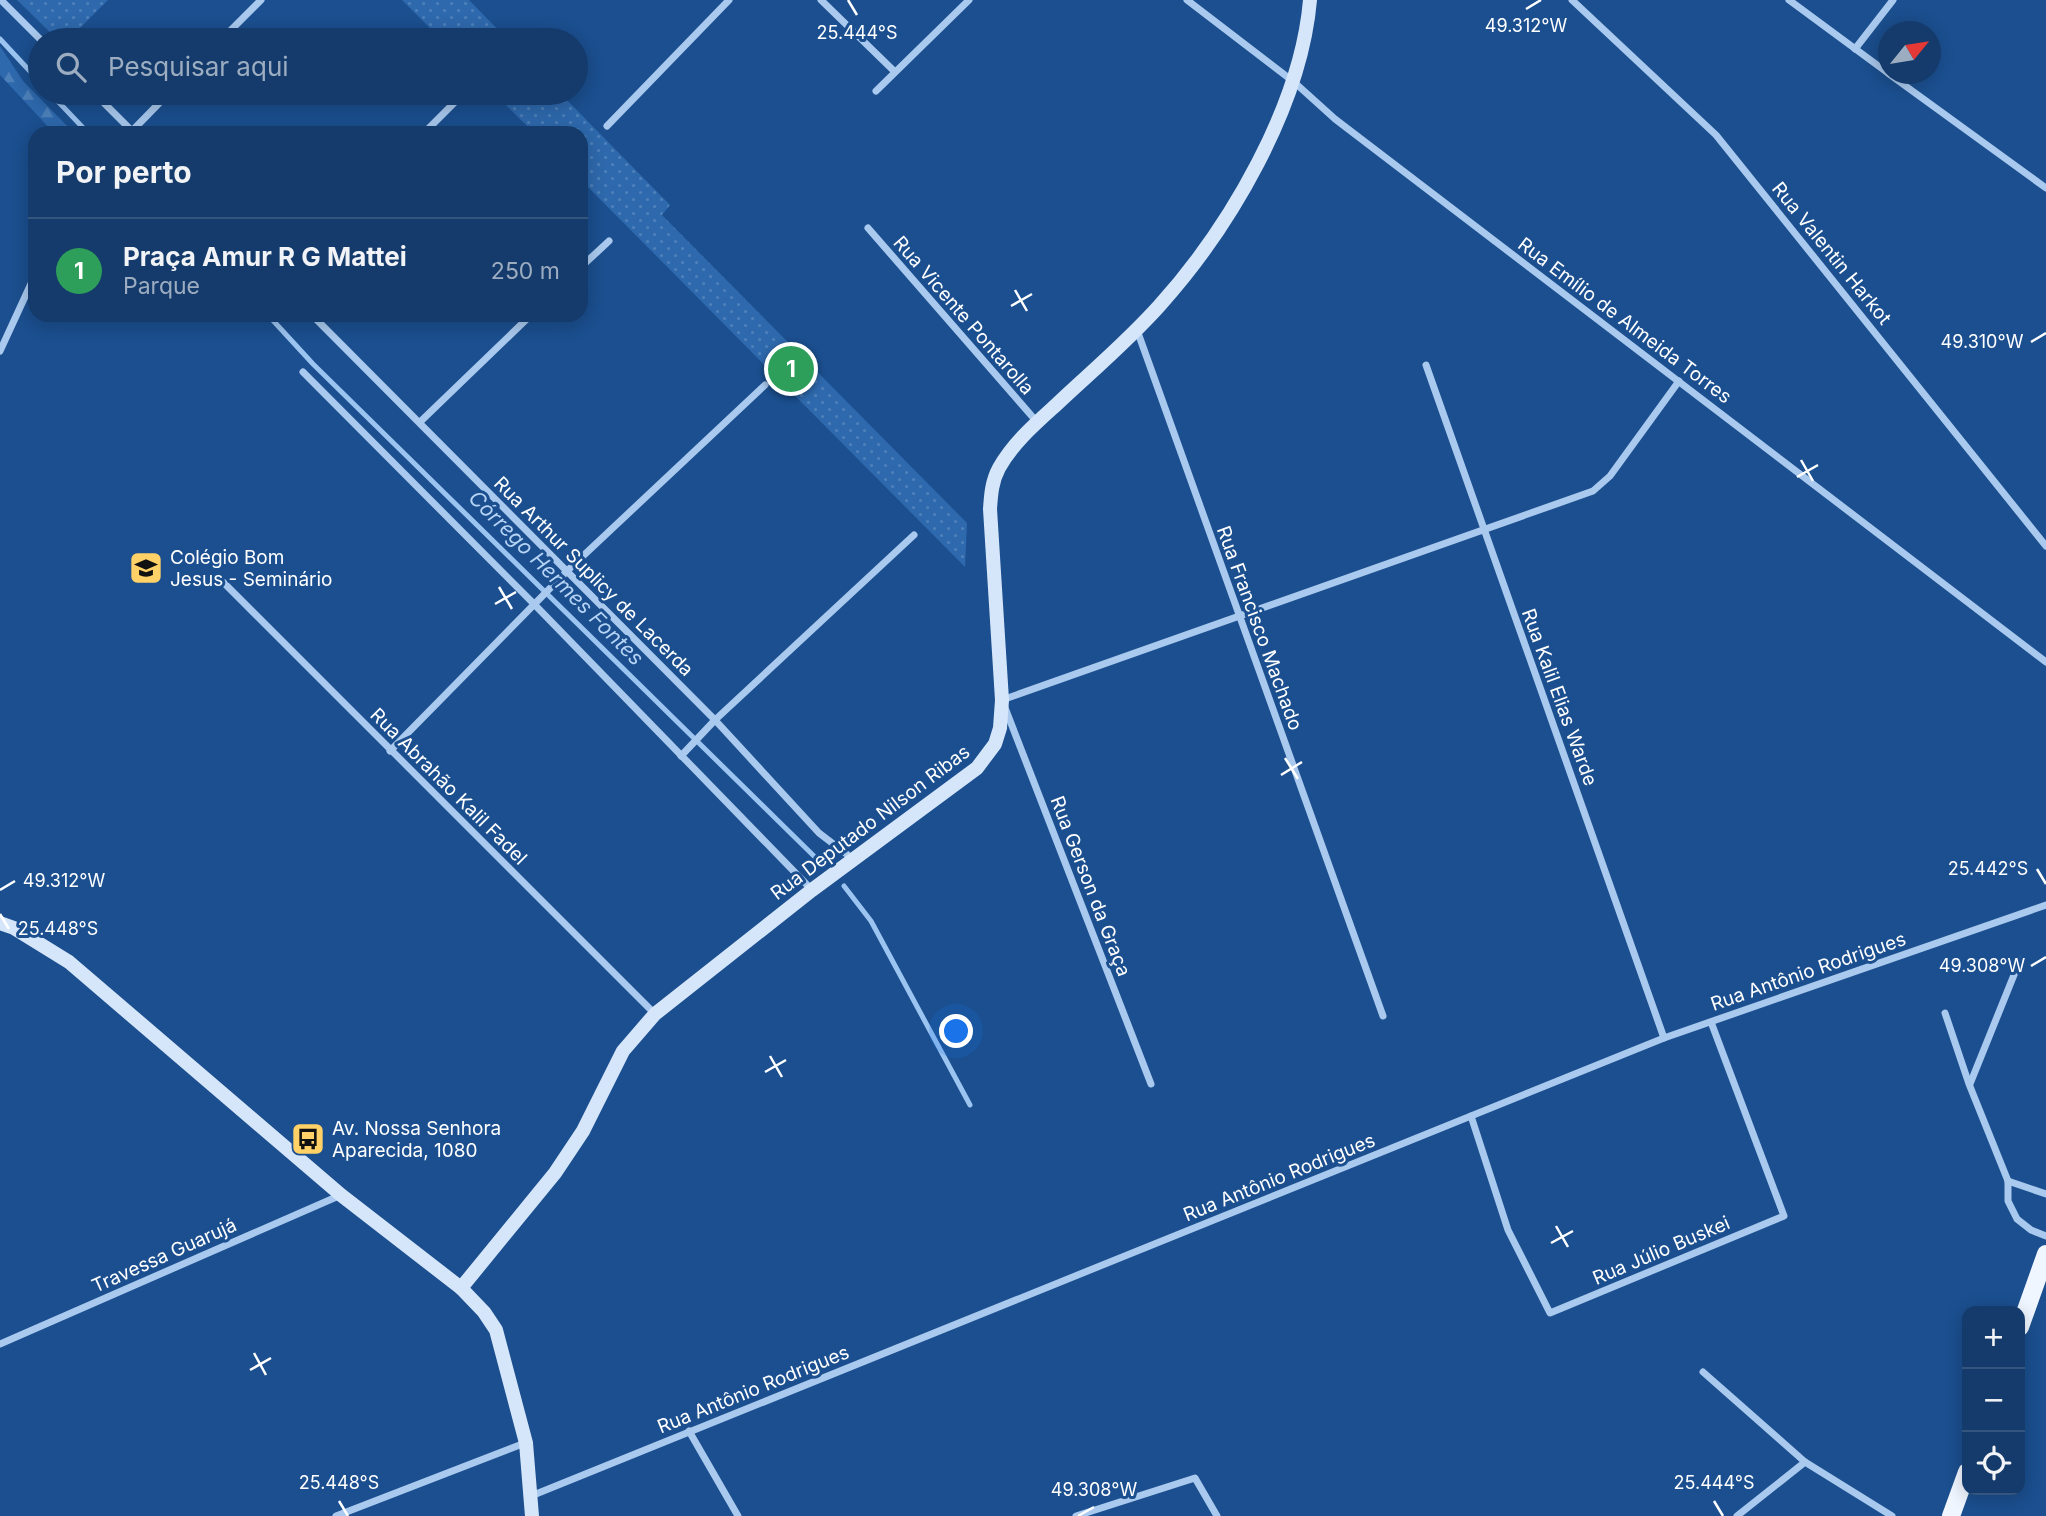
<!DOCTYPE html>
<html lang="pt">
<head>
<meta charset="utf-8">
<style>
  :root { --surface:#143b6b; --page:#1d4271; --text:#f1f3f6; --muted:#9dadc1; --line:#33557e; --accent:#ffd166 }
  body { margin:0; font-family:Inter,sans-serif; background:var(--page); color:var(--text) }
  .controls { position:absolute; right:21px; bottom:21px; display:grid; overflow:hidden; border-radius:14px; box-shadow:0 4px 18px #0003 }
  .controls button { width:63px; height:63px; display:grid; place-items:center; padding:0; border:0; border-bottom:2px solid var(--line); background:var(--surface); color:var(--text); font:35px sans-serif }
  .compass { position:absolute; left:1878px; top:21px; width:63px; height:63px; border-radius:50%; background:var(--surface); box-shadow:0 4px 18px #0003; rotate:60deg }
  .you { position:absolute; left:957px; top:1032px; width:24px; height:24px; margin:-18px; border:5px solid #fff; border-radius:50%; background:#1a73e8; box-shadow:0 0 0 10px #1a73e833 }
  .badge { display:grid; place-items:center; width:46px; height:46px; border-radius:50%; background:var(--accent); color:#fff; font-size:23px; font-weight:700 }
  .pin { position:absolute; translate:-50% -50%; border:4px solid #fff; box-shadow:0 2px 7px #0006 }
  .list { margin:0; padding:0; list-style:none }
  h2 { display:flex; justify-content:space-between; align-items:center; height:91px; margin:0; padding:0 28px; font-size:30px }
  h2 small { font-size:23px; font-weight:400; color:var(--muted) }
  .list li { display:grid; grid-template-columns:46px 1fr auto; gap:21px; align-items:center; box-sizing:border-box; height:105px; padding:0 28px; border-top:2px solid var(--line) }
  .list b { display:block; font-size:26px; white-space:nowrap }
  .list p { margin:0; font-size:23px; white-space:nowrap; color:var(--muted) }
  .list em { font-size:23px; font-style:normal; color:var(--muted) }
  .icon { flex:none; width:38px; height:38px; fill:none; stroke:currentColor; stroke-width:2; stroke-linecap:round; stroke-linejoin:round }
  .map { position:relative; flex:none; width:2046px; height:1516px; overflow:hidden }
  .search { position:absolute; background:var(--surface); box-shadow:0 4px 18px #0003; left:28px; top:28px; width:560px; height:77px; display:flex; align-items:center; gap:18px; box-sizing:border-box; padding:0 24px; border-radius:38px; color:var(--muted); font-size:26px }
  .panel { position:absolute; background:var(--surface); box-shadow:0 4px 18px #0003; left:28px; top:126px; width:560px; height:196px; border-radius:21px }
  .map>svg:first-child { display:block }
</style>
</head>
<body>
<div class="map">
<svg width="2046" height="1516" viewBox="0 0 2046 1516">
  <defs>
    <pattern id="forest-firs" width="22" height="20" patternUnits="userSpaceOnUse" patternTransform="scale(1.75)"><rect width="22" height="20" fill="#2e69ad"/><path d="M5 1l3.5 6h-7zM16 11l3.5 6h-7z" fill="#4d80b9"/></pattern>
    <pattern id="park-dots" width="8" height="8" patternUnits="userSpaceOnUse" patternTransform="scale(1.75)"><rect width="8" height="8" fill="#2e69ad"/><path d="M2 2h.1M6 6h.1" fill="none" stroke="#4d80b9" stroke-width="1.8" stroke-linecap="round"/></pattern>
  </defs>
  <rect width="100%" height="100%" fill="#1b4f8f"/>
  <path fill="url(#forest-firs)" d="M0,46L23,81L74,133H54L0,75Z"/>
  <g fill="url(#park-dots)">
    <path d="M17,0H108L68,40H58Z"/>
    <path d="M402,0H469L508,40H442Z"/>
    <path d="M494,93H560L670,205L662,215L967,523L965,567L581,180V133H534Z"/>
  </g>
  <g fill="none" stroke-linecap="round" stroke-linejoin="round">
    <g stroke="#9cc4f0" stroke-width="5">
      <path d="M0,39L40,82"/>
      <path d="M50,93L88,133"/>
      <path d="M268,315L313,364L821,863"/>
      <path d="M844,886L871,921L970,1105"/>
    </g>
    <g stroke="#a9c9ee" stroke-width="7">
      <path d="M1,0L41,40"/>
      <path d="M821,0L894,71"/>
      <path d="M1187,0L1294,82L1335,119L2046,662"/>
      <path d="M1572,0L1716,135L2046,546"/>
      <path d="M1789,0L1888,73"/>
      <path d="M221,40L261,0"/>
      <path d="M1855,49L1893,0"/>
      <path d="M1889,74L2046,188"/>
      <path d="M876,91L969,0"/>
      <path d="M94,93L134,133"/>
      <path d="M607,126L729,0"/>
      <path d="M132,131L169,93"/>
      <path d="M424,133L462,95"/>
      <path d="M868,228L1037,422"/>
      <path d="M581,267L609,241"/>
      <path d="M312,315L715,720L819,833L853,859"/>
      <path d="M1137,330L1383,1016"/>
      <path d="M0,351L35,275"/>
      <path d="M1426,365L1664,1038"/>
      <path d="M303,372L534,604L812,890"/>
      <path d="M420,422L531,315"/>
      <path d="M221,580L655,1014"/>
      <path d="M390,751L567,571L765,385"/>
      <path d="M681,756L715,720L914,535"/>
      <path d="M1945,1013L1969,1084L2008,1181V1201L2017,1219L2031,1230L2046,1236"/>
      <path d="M1151,1084L1002,700L1593,491L1610,476L1679,381"/>
      <path d="M1970,1084L2020,960"/>
      <path d="M1471,1116L1508,1230L1550,1313L1784,1216L1711,1022"/>
      <path d="M2008,1181L2046,1194"/>
      <path d="M0,1344L341,1195"/>
      <path d="M1703,1372L1805,1462L1892,1516"/>
      <path d="M689,1431L738,1516"/>
      <path d="M531,1496L1664,1038L2046,905"/>
      <path d="M336,1516L525,1443"/>
      <path d="M1076,1516L1195,1478L1217,1516"/>
      <path d="M1737,1516L1805,1462"/>
    </g>
    <g stroke="#d6e6fa" stroke-width="14">
      <path d="M0,923L14,928L69,962L341,1195L461,1288L484,1312L496,1330L526,1443L532,1516"/>
      <path d="M461,1288L555,1173L583,1131L623,1051L655,1014L812,890L977,768L995,744L1000,728L1002,700L990,509C991,494 992,481 999,468C1013,443 1035,424 1056,405C1091,372 1128,341 1160,305C1230,227 1301,106 1310,0"/>
    </g>
    <g stroke="#f0f6ff" stroke-width="18">
      <path d="M2020,1327L2046,1254"/>
      <path d="M1951,1516L1967,1472"/>
    </g>
  </g>
  <path fill="none" stroke="#fff" stroke-width="2.5" d="M848,0L857,15M1526,9L1541,0M1015,290L1027,311M1011,306L1032,294M2031,342L2046,333M1801,460L1813,481M1797,477L1818,465M499,587L512,609M495,604L516,592M1285,758L1298,779M1281,775L1302,762M2037,869L2046,884M0,890L15,881M0,914L9,929M2031,966L2046,957M770,1056L782,1077M765,1072L786,1060M1556,1226L1568,1247M1551,1243L1573,1231M254,1353L266,1375M250,1370L271,1358M339,1501L348,1516M1714,1501L1723,1516M1078,1516L1094,1507"/>
  <defs>
    <symbol id="school-square" viewBox="-11 -11 22 22"><rect x="-9" y="-9" width="18" height="18" rx="4" fill="#ffd166" stroke="#1b4f8f"/><path d="M0-5L7-2L0 1L-7-2ZM-4 1L0 2.5L4 1V4Q0 6-4 4Z" fill="#111"/></symbol>
    <symbol id="bus-square" viewBox="-11 -11 22 22"><rect x="-9" y="-9" width="18" height="18" rx="4" fill="#ffd166" stroke="#1b4f8f"/><path d="M-5-6H5V4H4V6H2V4H-2V6H-4V4H-5ZM-3.5-4V0h7V-4ZM-3.5 1.2v1.5H-2V1.2ZM2 1.2v1.5H3.5V1.2Z" fill="#111"/></symbol>
  </defs>
  <g fill-rule="evenodd">
    <use href="#school-square" x="127" y="549" width="38" height="38"/>
    <use href="#bus-square" x="289" y="1120" width="38" height="38"/>
  </g>
  <g text-anchor="middle" stroke-width="6" stroke-linejoin="round" paint-order="stroke">
    <g font-size="19" fill="#fff" stroke="#1b4f8f">
      <text transform="translate(1832 253) rotate(51)" y="7">Rua Valentin Harkot</text>
      <text transform="translate(964 315) rotate(49)" y="7">Rua Vicente Pontarolla</text>
      <text transform="translate(1625 320) rotate(37)" y="7">Rua Emílio de Almeida Torres</text>
      <text transform="translate(594 576) rotate(45)" y="7">Rua Arthur Suplicy de Lacerda</text>
      <text transform="translate(1260 628) rotate(70)" y="7">Rua Francisco Machado</text>
      <text transform="translate(1560 697) rotate(70)" y="7">Rua Kalil Elias Warde</text>
      <text transform="translate(449 786) rotate(45)" y="7">Rua Abrahão Kalil Fadel</text>
      <text transform="translate(870 822) rotate(-37)" y="7">Rua Deputado Nilson Ribas</text>
      <text transform="translate(1091 886) rotate(69)" y="7">Rua Gerson da Graça</text>
      <text transform="translate(1808 971) rotate(-19)" y="7">Rua Antônio Rodrigues</text>
      <text transform="translate(1279 1177) rotate(-22)" y="7">Rua Antônio Rodrigues</text>
      <text transform="translate(1661 1250) rotate(-23)" y="7">Rua Júlio Buskei</text>
      <text transform="translate(164 1255) rotate(-24)" y="7">Travessa Guarujá</text>
      <text transform="translate(753 1389) rotate(-22)" y="7">Rua Antônio Rodrigues</text>
    </g>
    <g font-size="19" fill="#fff" stroke="#1b4f8f" text-anchor="start">
      <text x="170" y="564">Colégio Bom<tspan x="170" dy="22">Jesus - Seminário</tspan></text>
      <text x="332" y="1135">Av. Nossa Senhora<tspan x="332" dy="22">Aparecida, 1080</tspan></text>
    </g>
    <g font-size="21" font-style="italic" fill="#b5d3f5" stroke="#1b4f8f">
      <text transform="translate(556 578) rotate(45)" y="7">Córrego Hermes Fontes</text>
    </g>
  </g>
  <g font-size="18" text-anchor="middle" fill="#fff" stroke="#1b4f8f" stroke-width="6" stroke-linejoin="round" paint-order="stroke">
    <text x="1526" y="32">49.312°W</text>
    <text x="857" y="39">25.444°S</text>
    <text x="1982" y="348">49.310°W</text>
    <text x="1988" y="875">25.442°S</text>
    <text x="64" y="887">49.312°W</text>
    <text x="58" y="935">25.448°S</text>
    <text x="1982" y="972">49.308°W</text>
    <text x="339" y="1489">25.448°S</text>
    <text x="1714" y="1489">25.444°S</text>
    <text x="1094" y="1496">49.308°W</text>
  </g>
</svg>
<div class="controls">
<button>+</button>
<button>−</button>
<button><svg class="icon" aria-label="locate" viewBox="0 0 24 24"><circle cx="12" cy="12" r="6"/><path d="M12 2v4M12 18v4M2 12h4M18 12h4"/></svg></button>
</div>
<svg class="compass" viewBox="-18 -18 36 36"><path d="M0-13l5 13h-10z" fill="#e53935"/><path d="M0 13l5-13h-10z" fill="#9dadc1"/></svg>
<div class="you"></div>
<div class="pin badge" style="left:791px;top:369px;background:#2e9e5b">1</div>
<div class="search"><svg class="icon" aria-label="search" viewBox="0 0 24 24"><circle cx="10" cy="10" r="6"/><path d="M15 15l6 6"/></svg>Pesquisar aqui</div>
<section class="panel">
<h2>Por perto<small></small></h2>
<ul class="list">
<li><span class="badge" style="background:#2e9e5b">1</span><div><b>Praça Amur R G Mattei</b><p>Parque</p></div><em>250 m</em></li>
</ul>
</section>
</div>
</body>
</html>
